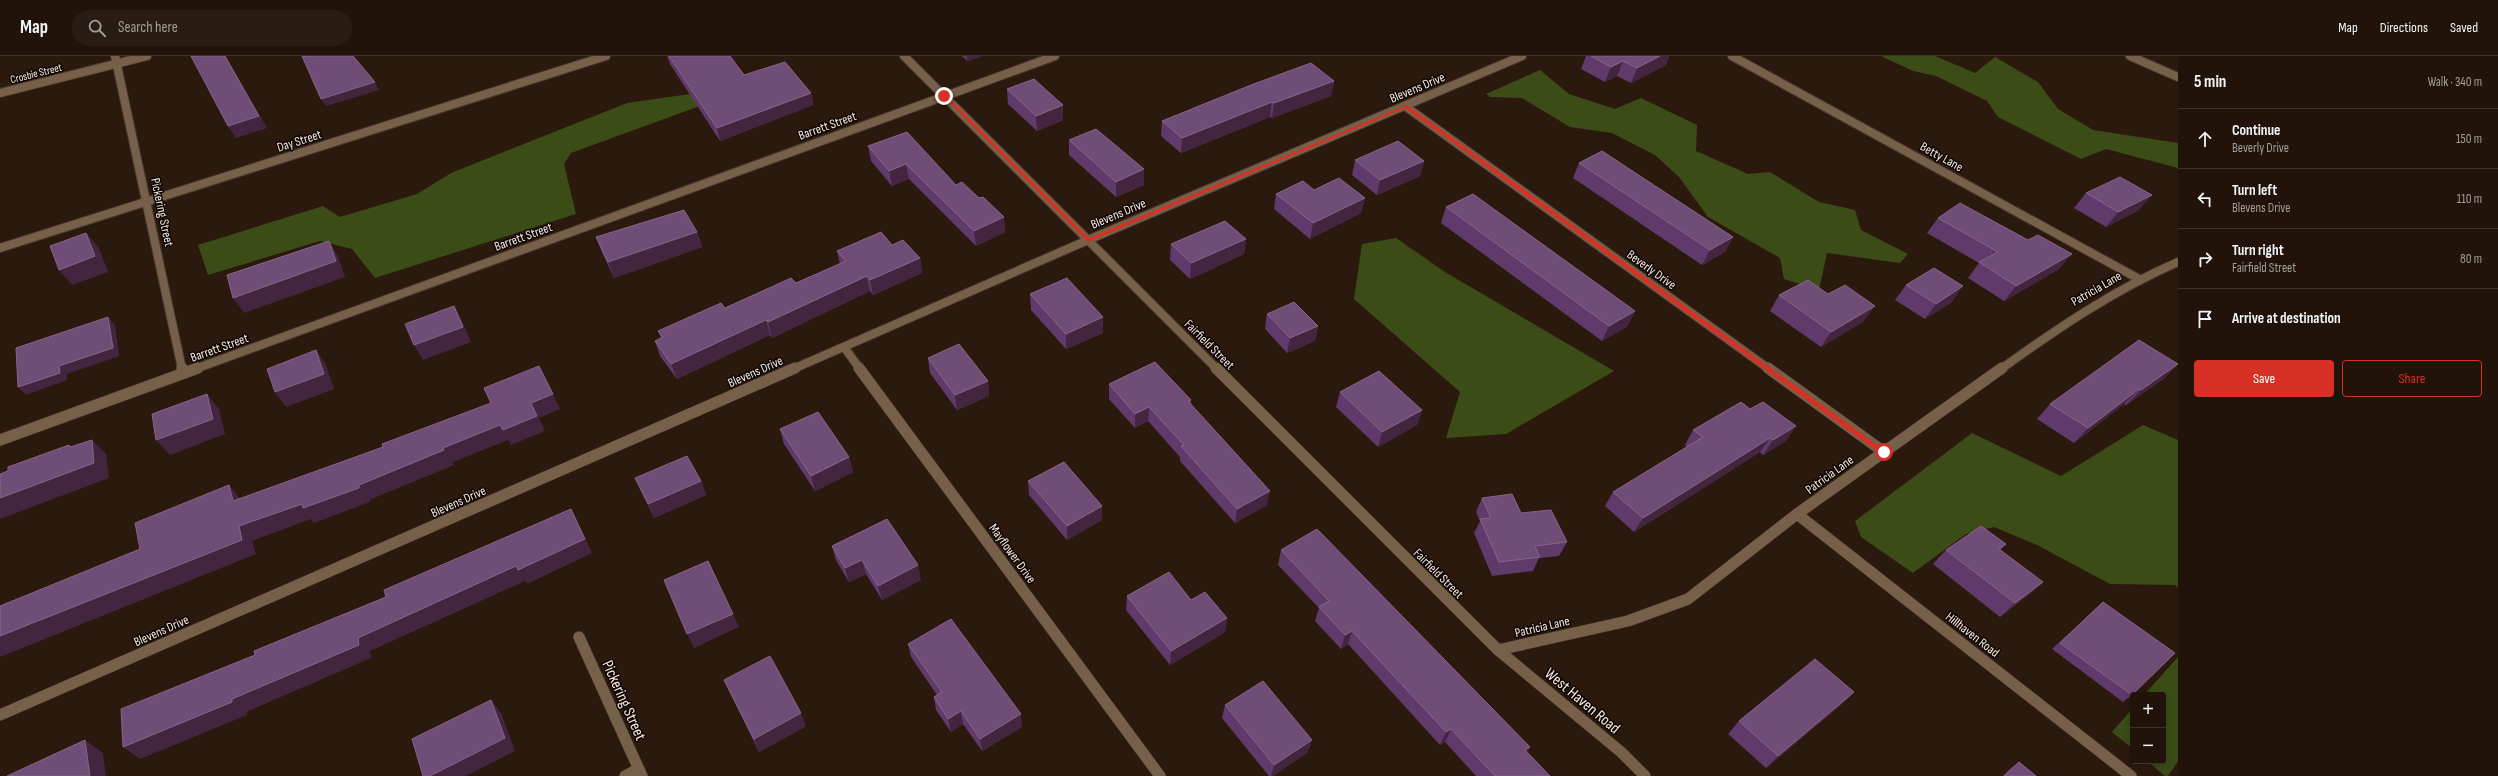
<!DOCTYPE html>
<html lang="en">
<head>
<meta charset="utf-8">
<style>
  :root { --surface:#21130a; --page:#291c13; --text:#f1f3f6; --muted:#a29e9c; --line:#3e322b; --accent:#d93025 }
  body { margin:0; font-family:"Sofia Sans Condensed",sans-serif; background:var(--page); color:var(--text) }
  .controls { position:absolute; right:12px; bottom:12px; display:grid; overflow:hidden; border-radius:4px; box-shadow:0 2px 10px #0003 }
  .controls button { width:36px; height:36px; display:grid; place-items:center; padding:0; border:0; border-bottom:1px solid var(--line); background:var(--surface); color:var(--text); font:20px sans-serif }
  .stop { position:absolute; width:12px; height:12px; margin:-9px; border:3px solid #d93025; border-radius:50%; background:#fff }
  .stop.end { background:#d93025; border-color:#fff; box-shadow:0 1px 4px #0008 }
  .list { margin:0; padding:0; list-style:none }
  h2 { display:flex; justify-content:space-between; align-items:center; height:52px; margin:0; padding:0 16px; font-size:17px }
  h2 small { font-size:13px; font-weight:400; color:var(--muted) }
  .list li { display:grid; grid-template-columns:26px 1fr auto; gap:12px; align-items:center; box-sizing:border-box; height:60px; padding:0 16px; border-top:1px solid var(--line) }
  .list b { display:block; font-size:15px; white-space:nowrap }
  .list p { margin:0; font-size:13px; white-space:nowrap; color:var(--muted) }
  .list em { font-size:13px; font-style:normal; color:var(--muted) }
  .actions { display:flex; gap:8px; padding:12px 16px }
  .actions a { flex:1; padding:9px 0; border:1px solid var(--accent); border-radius:4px; text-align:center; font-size:14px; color:var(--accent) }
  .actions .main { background:var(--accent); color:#fff }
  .icon { flex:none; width:22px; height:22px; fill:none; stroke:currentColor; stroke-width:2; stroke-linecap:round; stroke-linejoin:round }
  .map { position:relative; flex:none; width:2178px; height:720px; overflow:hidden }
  header { display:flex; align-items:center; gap:24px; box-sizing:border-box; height:56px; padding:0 20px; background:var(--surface); border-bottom:1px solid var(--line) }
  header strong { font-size:19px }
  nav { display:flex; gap:22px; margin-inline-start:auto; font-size:14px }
  .search { width:280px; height:36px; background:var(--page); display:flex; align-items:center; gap:10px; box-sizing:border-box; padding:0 14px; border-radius:22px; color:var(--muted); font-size:15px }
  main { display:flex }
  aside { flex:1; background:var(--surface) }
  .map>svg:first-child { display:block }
</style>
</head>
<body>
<header>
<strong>Map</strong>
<div class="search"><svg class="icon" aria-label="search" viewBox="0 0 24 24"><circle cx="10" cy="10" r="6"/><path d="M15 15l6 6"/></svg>Search here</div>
<nav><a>Map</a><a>Directions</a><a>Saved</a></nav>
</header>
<main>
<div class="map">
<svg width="2178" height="720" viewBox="0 0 2178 720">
  <rect width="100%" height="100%" fill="#2c190d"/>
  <g fill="#3b4c17">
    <path d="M1881,0H1935L1975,17L1995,1L2038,26L2058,53L2093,74L2178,87V112L2106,93L2081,103L1998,61L1987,45L1936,20L1913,15Z"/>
    <path d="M1540,14L1569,38L1615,53L1641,42L1697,69L1696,95L1748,118L1770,116L1819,146L1855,154L1861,174L1908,198L1900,207L1827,197L1819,234L1784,223L1780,202L1708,161L1679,121L1655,99L1612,77L1570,71L1522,42L1490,41L1486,38Z"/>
    <path d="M760,28L571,97L564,108L576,158L375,222L352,193L320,185L208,219L198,189L323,150L340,161L417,138L451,117L627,47Z"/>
    <path d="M1396,182L1445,216L1614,315L1506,378L1446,382L1460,336L1354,243L1362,188Z"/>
    <path d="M2143,369L2178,384V532L2175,529L2110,528L2037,489L1994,471L1966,478L1913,517L1861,481L1855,465L1972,377L2061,420Z"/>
    <path d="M2178,601V705L2168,720H2165L2147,705H2163V639H2144Z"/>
    <path d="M2133,652V693L2112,676Z"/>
  </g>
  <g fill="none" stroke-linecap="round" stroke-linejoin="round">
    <defs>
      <g id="minor-far1">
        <path d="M115,0L182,313"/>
        <path d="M904,0L1217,313"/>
        <path d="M1732,0L2139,223"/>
        <path d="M2130,0L2178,21"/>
        <path d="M0,37L147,0"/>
        <path d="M1405,50L1769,313"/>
        <path d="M0,192L606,0"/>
        <path d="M844,291L860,313"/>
        <path d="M195,313L1055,0"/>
        <path d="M793,313L1088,184L1522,0"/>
        <path d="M2001,313C2058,272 2114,234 2178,206"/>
      </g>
      <g id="minor">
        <path d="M182,312L183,317"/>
        <path d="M859,312L1160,720"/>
        <path d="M1216,312L1498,594L1621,696L1645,720"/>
        <path d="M1768,312L1884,396"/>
        <path d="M0,384L198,312"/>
        <path d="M1797,458L2131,720"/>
        <path d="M579,581L642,720"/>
        <path d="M1498,594L1628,565L1688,543L1797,458L2002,312"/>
        <path d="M0,659L795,312"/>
        <path d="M625,720L638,713"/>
      </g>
    </defs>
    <use href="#minor-far1" stroke="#48362b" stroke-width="10"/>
    <use href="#minor" stroke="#48362b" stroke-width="12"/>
    <use href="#minor-far1" stroke="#76604a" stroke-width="8"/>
    <use href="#minor" stroke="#76604a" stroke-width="11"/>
  </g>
  <g fill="#5f3a6a">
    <path d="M667,0H730L744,19L811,37L813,49L720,85L670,8Z"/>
    <path d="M962,0H982L967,5Z"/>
    <path d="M1586,0H1669L1666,9L1631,27L1617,20L1605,26L1581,13Z"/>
    <path d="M1334,25L1331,40L1272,62L1270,61L1181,97L1161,80L1162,65Z"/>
    <path d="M1007,33L1063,49V64L1037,75L1008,48Z"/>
    <path d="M1069,84L1144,129L1116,141L1069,99Z"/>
    <path d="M868,90L956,129L979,142L1004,161L1005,176L976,190L909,123L892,130L871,105Z"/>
    <path d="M1355,104L1424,105L1420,120L1377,139L1352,119Z"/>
    <path d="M1579,107L1733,181L1725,196L1702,209L1573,122Z"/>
    <path d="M1314,134L1365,142L1361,157L1310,183L1274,153L1276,138Z"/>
    <path d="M2086,137L2139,154L2106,171L2074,152Z"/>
    <path d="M1446,151L1628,270L1602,285L1441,167Z"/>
    <path d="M1938,162L2028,184L2059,213L2004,245L1968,222L1979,207L1927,177Z"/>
    <path d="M697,176L702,191L614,222L602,196L596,181Z"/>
    <path d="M1246,183L1244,198L1190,223L1170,204L1171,188Z"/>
    <path d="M892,189L920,202L922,217L873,239L870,235L772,282L770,279L677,323L660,300L655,285L661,282L658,275L796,227L840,208L837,195Z"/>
    <path d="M1906,229L1952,246L1925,263L1895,244Z"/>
    <path d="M1030,238L1103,277L1066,293L1031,254Z"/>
    <path d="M1828,238L1864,265L1821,291L1770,255L1779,239Z"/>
    <path d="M1267,258L1318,270L1315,285L1287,297L1265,273Z"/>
    <path d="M928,302L988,325L989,340L957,354L930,317Z"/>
    <path d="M2178,308L2163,323L2126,349L2124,348L2074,387L2037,363L2050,348Z"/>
    <path d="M1109,328L1191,344V348L1267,449L1235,467L1180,405V401L1148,365L1135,372L1109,343Z"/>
    <path d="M1340,336L1422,354L1417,369L1378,391L1336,351Z"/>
    <path d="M1750,353L1786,385L1763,399L1760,396L1634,476L1605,450L1613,436L1687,391L1685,389L1693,374Z"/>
    <path d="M780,373L849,401L853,416L815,435L784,388Z"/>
    <path d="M635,422L701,425L706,439L654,462Z"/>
    <path d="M1028,425L1102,450V464L1067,484L1029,439Z"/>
    <path d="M1482,442L1521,457L1567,486L1559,500L1539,502L1533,515L1492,520L1474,477L1480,465L1476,456Z"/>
    <path d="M2006,488L2000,494L2043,526L2027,540L2000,561L1933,508L1946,494Z"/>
    <path d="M832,490L921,524L882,544L866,518L849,526L836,504Z"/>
    <path d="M1281,494L1530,691L1527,696L1550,720H1476L1445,686L1440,689L1348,588L1341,593L1315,565L1319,552L1278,509Z"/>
    <path d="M1127,540L1191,544L1227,562L1225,576L1170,609L1126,554Z"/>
    <path d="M2103,546L2132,639L2123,646L2052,593Z"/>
    <path d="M908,588L1022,671L982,695L963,668L951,676L936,654L934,641L937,639L911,601Z"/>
    <path d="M724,624L806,670L759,696Z"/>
    <path d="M1854,636L1841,649L1766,712L1728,678L1739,665Z"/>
    <path d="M1225,649L1308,696L1273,720H1269L1222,662Z"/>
    <path d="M2019,706L2036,720H2003L2010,713Z"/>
  </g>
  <g fill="#44253f">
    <path d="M225,0L267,72L236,82L228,70Z"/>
    <path d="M967,0H982L967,5Z"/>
    <path d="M1660,0H1669L1666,9L1631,27L1637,12Z"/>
    <path d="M1623,5L1617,20L1605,26L1611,11Z"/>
    <path d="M1334,25L1331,40L1272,62L1274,47Z"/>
    <path d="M375,26L379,34L326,50L321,43Z"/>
    <path d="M811,37L813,49L720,85L717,72Z"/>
    <path d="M1272,46L1270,61L1181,97L1182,82Z"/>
    <path d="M1063,49V64L1037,75L1036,60Z"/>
    <path d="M1424,105L1420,120L1377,139L1380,124Z"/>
    <path d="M906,108L909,123L892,130L889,115Z"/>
    <path d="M1144,113V129L1116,141V126Z"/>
    <path d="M2152,139L2139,154L2106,171L2118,156Z"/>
    <path d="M1365,142L1361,157L1310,183L1313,167Z"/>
    <path d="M1004,161L1005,176L976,190L974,175Z"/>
    <path d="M697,176L702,191L614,222L608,206Z"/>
    <path d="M86,177L99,192L108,216L72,229L59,214Z"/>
    <path d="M1733,181L1725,196L1702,209L1710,194Z"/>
    <path d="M1246,183L1244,198L1190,223L1191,207Z"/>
    <path d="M329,185L338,200L345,221L244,257L233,242Z"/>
    <path d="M2072,198L2059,213L2004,245L2016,230Z"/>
    <path d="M920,202L922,217L873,239L870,224Z"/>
    <path d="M867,220L870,235L772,282L768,266Z"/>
    <path d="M1963,230L1952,246L1925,263L1936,248Z"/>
    <path d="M454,250L462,265L471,286L423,304L414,289Z"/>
    <path d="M1875,250L1864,265L1821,291L1831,276Z"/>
    <path d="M1635,255L1628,270L1602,285L1609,270Z"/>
    <path d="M108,261L115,269L119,300L67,318V324L26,339L18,331L59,310Z"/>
    <path d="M1103,261V277L1066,293V278Z"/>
    <path d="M766,264L770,279L677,323L671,308Z"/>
    <path d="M1318,270L1315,285L1287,297L1290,282Z"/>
    <path d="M316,294L326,309L334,333L286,351L275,336Z"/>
    <path d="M2178,308L2163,323L2126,349L2141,334Z"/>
    <path d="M539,310L560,353L539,362L545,375L511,389L508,384L453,406L454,409L369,444L370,446L314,467L311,463L252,485L256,498L0,601V580L239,470L302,448L359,429L443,392L531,347Z"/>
    <path d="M988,325L989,340L957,354L955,339Z"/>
    <path d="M2139,333L2124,348L2074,387L2088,372Z"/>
    <path d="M207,338L219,353L225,378L170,399L156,384Z"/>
    <path d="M1149,351L1148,365L1135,372V358Z"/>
    <path d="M1422,354L1417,369L1378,391L1382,376Z"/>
    <path d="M1796,370L1786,385L1763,399L1773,384Z"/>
    <path d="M1770,382L1760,396L1634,476L1643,462Z"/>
    <path d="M92,384L106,398L109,422L0,463V442Z"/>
    <path d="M849,401L853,416L815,435L811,420Z"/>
    <path d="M701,425L706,439L654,462L648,448Z"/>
    <path d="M229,429L241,444L233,445Z"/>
    <path d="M1270,435L1267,449L1235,467L1237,453Z"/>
    <path d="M1102,450V464L1067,484V470Z"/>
    <path d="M571,453L578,467L592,497L527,528L525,525L370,595L371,602L246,656L247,659L140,703L123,691L232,643L358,582Z"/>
    <path d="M862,504L866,518L849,526L845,512Z"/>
    <path d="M918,509L921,524L882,544L878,530Z"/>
    <path d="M2043,526L2027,540L2000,561L2015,547Z"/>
    <path d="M733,558L739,571L694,592L687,578Z"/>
    <path d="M1227,562L1225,576L1170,609L1171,595Z"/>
    <path d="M1352,575L1348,588L1341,593L1345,579Z"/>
    <path d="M1854,636L1841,649L1766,712L1778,700Z"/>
    <path d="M491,644L501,657L515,695L466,720H430Z"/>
    <path d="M961,655L963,668L951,676L948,663Z"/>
    <path d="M801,657L806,670L759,696L754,683Z"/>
    <path d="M1021,658L1022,671L982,695L980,683Z"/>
    <path d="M1451,673L1445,686L1440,689L1446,676Z"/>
    <path d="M85,684L103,697L106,720H90Z"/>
    <path d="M1312,684L1308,696L1273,720H1271L1274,709Z"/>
    <path d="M1530,691L1523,703L1525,694Z"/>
  </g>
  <g fill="#704d77" stroke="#856588">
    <path d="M191,0H225L259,60L228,70Z"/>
    <path d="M302,0H353L375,26L321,43Z"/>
    <path d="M669,0H730L744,19L785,6L811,37L717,72Z"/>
    <path d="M1591,0H1660L1637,12L1623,5L1611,11Z"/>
    <path d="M1311,7L1334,25L1274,47L1272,46L1182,82L1162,65L1251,29Z"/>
    <path d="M1034,23L1063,49L1036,60L1007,33Z"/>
    <path d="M1096,73L1144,113L1116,126L1069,84Z"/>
    <path d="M907,76L956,129L962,126L979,142L983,141L1004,161L974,175L906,108L889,115L868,90Z"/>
    <path d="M1398,85L1424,105L1380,124L1355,104Z"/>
    <path d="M1602,95L1733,181L1710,194L1579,107Z"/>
    <path d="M2120,121L2152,139L2118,156L2086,137Z"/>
    <path d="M1339,122L1365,142L1313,167L1276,138L1303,125L1314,134Z"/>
    <path d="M1473,138L1635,255L1609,270L1446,151Z"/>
    <path d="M1960,147L2028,184L2038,179L2072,198L2016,230L1979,206L1998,196L1938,162Z"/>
    <path d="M684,154L697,176L608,206L596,181Z"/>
    <path d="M1225,165L1246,183L1191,207L1171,188Z"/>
    <path d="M881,176L892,189L903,184L920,202L870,224L867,220L768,266L766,264L671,308L655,285L663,281L658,275L721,247L725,252L791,222L796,227L846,205L837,195Z"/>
    <path d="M86,177L95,200L59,214L50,190Z"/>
    <path d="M329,185L336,205L233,242L227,219Z"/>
    <path d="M1934,212L1963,230L1936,248L1906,229Z"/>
    <path d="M1067,222L1103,261L1066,278L1030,238Z"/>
    <path d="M1808,224L1828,238L1845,229L1875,250L1831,276L1779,239Z"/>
    <path d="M1294,246L1318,270L1290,282L1267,258Z"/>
    <path d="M454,250L463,271L414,289L405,268Z"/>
    <path d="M108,261L113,292L59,310L60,317L18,331L16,292Z"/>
    <path d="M2139,284L2178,308L2141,334L2139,333L2088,372L2050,348Z"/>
    <path d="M959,288L988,325L955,339L928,302Z"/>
    <path d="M316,294L324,318L275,336L267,313Z"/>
    <path d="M1155,306L1191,344L1188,345L1270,435L1237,453L1181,390L1184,389L1149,351L1135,358L1109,328Z"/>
    <path d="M539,310L553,338L531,347L537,360L503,374L500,369L443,392L444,394L359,429V432L303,452L302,448L239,470L242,484L0,580V550L140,493L135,467L229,429L233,445L383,391L382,388L491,347L484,332Z"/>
    <path d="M1379,315L1422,354L1382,376L1340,336Z"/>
    <path d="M207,338L213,363L156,384L152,358Z"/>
    <path d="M1741,346L1750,353L1763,346L1796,370L1773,384L1770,382L1643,462L1613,436L1703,381L1693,374Z"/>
    <path d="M818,356L849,401L811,420L780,373Z"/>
    <path d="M92,384L94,407L0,442V418L8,415V411L69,389L70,391Z"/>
    <path d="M687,400L701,425L648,448L635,422Z"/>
    <path d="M1064,406L1102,450L1067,470L1028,425Z"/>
    <path d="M1512,438L1521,457L1551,454L1567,486L1535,490L1540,501L1499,506L1480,463L1491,462L1482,442Z"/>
    <path d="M571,453L585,483L518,514L516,510L358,582L359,589L232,643V646L123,691L121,653L255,599L254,595L386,541L384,534Z"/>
    <path d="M887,463L918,509L878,530L862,504L845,512L832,490Z"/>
    <path d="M1981,470L2006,488L1999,493L2043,526L2015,547L1946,494Z"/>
    <path d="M1317,473L1530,691L1525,694L1550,720H1495L1451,673L1446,676L1352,575L1345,579L1319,551L1329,545L1281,494Z"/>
    <path d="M708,505L733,558L687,578L664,524Z"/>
    <path d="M1169,516L1191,544L1205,536L1227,562L1171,595L1127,540Z"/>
    <path d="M2103,546L2175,597L2132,639L2060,587Z"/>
    <path d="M951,563L1021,658L980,683L961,655L948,663L934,641L942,636L908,588Z"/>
    <path d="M770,600L801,657L754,683L724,624Z"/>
    <path d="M1815,603L1854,636L1778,700L1739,665Z"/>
    <path d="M1263,625L1312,684L1274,709L1225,649Z"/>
    <path d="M491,644L505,682L430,720H423L412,683Z"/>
    <path d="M85,684L90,720H7Z"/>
    <path d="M2019,706L2036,720H2004Z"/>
  </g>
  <path fill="#d93025" d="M942,39H946L1089,182L1407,49L1887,396L1881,398L1405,52L1088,186Z"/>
  <g text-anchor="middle" stroke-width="3" stroke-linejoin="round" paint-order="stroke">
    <g font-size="11" fill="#f7e9e2" stroke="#0e0603">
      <text transform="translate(36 17) rotate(-14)" y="4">Crosbie Street</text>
    </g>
    <g font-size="13" fill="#f7e9e2" stroke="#0e0603">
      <text transform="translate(1417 31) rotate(-23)" y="5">Blevens Drive</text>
      <text transform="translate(827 69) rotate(-20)" y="5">Barrett Street</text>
      <text transform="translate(299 84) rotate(-18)" y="5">Day Street</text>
      <text transform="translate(1942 100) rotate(29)" y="5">Betty Lane</text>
      <text transform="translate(163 156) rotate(78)" y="5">Pickering Street</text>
      <text transform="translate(1118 157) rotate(-23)" y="5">Blevens Drive</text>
      <text transform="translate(523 180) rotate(-20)" y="5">Barrett Street</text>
      <text transform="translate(1652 213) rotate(36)" y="5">Beverly Drive</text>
      <text transform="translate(2096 232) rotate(-30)" y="5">Patricia Lane</text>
      <text transform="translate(1210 288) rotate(45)" y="5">Fairfield Street</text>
      <text transform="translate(219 291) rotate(-20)" y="5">Barrett Street</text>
      <text transform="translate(755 315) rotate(-24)" y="5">Blevens Drive</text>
      <text transform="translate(1829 418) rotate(-36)" y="5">Patricia Lane</text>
      <text transform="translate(458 445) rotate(-24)" y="5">Blevens Drive</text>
      <text transform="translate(1013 497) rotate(54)" y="5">Mayflower Drive</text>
      <text transform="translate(1439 517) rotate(45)" y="5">Fairfield Street</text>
      <text transform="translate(1542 570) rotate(-13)" y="5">Patricia Lane</text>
      <text transform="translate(161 574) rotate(-24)" y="5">Blevens Drive</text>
      <text transform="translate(1973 578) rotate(38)" y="5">Hillhaven Road</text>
    </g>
    <g font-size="16" fill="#f7e9e2" stroke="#0e0603">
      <text transform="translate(625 644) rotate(66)" y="6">Pickering Street</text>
      <text transform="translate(1583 644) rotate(40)" y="6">West Haven Road</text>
    </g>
  </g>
</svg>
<div class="controls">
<button>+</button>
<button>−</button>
</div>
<div class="stop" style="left:1884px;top:396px"></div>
<div class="stop end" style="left:944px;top:40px"></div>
</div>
<aside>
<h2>5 min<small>Walk · 340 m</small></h2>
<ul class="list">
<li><svg class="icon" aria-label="ahead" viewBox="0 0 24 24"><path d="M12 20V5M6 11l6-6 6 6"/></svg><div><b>Continue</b><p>Beverly Drive</p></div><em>150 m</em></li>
<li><svg class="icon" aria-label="left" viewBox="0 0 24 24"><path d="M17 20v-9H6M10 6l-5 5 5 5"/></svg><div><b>Turn left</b><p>Blevens Drive</p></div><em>110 m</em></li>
<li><svg class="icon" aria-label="right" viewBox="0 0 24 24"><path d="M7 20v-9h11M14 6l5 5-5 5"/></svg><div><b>Turn right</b><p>Fairfield Street</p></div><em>80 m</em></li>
<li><svg class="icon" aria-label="arrive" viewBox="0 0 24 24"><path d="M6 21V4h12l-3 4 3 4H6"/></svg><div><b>Arrive at destination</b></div></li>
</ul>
<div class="actions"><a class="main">Save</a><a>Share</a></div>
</aside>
</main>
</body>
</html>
